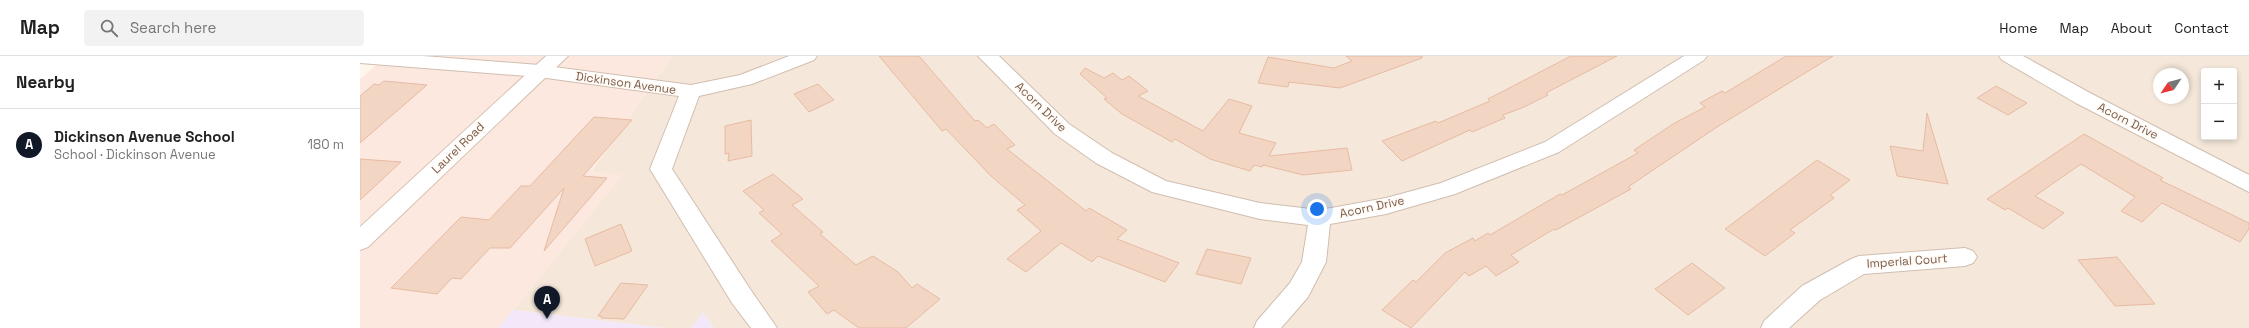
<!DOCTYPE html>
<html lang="en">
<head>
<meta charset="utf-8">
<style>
  :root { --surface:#fff; --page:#f2f2f2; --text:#222; --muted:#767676; --line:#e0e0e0; --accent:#111827 }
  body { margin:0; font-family:"Space Grotesk",sans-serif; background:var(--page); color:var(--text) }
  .controls { position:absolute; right:12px; top:12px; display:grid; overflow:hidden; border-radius:4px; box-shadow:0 2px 6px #0003 }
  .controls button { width:36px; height:36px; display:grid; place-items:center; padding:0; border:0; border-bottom:1px solid var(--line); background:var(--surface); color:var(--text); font:20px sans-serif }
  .compass { position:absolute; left:1793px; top:12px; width:36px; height:36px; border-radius:50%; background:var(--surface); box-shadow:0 2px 6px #0003; rotate:235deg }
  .you { position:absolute; left:957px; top:153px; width:14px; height:14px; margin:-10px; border:3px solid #fff; border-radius:50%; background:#1a73e8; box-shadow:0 0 0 6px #1a73e833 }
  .badge { display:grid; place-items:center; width:26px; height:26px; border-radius:50%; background:var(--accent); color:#fff; font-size:13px; font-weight:700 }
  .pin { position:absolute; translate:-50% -33px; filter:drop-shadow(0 1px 2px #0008) }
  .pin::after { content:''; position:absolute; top:21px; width:14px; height:12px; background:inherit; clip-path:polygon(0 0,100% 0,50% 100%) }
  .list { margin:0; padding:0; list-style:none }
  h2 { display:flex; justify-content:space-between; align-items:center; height:52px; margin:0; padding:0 16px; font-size:17px }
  h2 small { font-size:13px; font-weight:400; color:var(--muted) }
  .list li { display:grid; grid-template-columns:26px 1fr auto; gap:12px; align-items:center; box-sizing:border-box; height:72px; padding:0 16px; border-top:1px solid var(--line) }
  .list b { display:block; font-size:15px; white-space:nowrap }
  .list p { margin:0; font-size:13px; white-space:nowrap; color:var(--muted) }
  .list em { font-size:13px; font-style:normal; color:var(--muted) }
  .icon { flex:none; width:22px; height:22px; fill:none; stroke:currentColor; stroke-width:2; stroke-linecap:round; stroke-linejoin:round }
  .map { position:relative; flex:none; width:1889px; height:272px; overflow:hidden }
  header { display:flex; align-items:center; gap:24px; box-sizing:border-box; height:56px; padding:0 20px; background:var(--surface); border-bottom:1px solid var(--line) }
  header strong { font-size:19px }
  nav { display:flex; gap:22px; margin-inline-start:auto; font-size:14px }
  .search { width:280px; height:36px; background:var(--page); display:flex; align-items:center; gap:10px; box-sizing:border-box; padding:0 14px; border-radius:4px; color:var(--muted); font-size:15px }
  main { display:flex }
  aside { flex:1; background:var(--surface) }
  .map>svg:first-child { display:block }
</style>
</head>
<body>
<header>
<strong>Map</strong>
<div class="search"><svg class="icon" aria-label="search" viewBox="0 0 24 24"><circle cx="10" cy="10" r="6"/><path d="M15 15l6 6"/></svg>Search here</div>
<nav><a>Home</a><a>Map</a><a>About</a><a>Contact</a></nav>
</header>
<main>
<aside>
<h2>Nearby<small></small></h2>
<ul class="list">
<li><span class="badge">A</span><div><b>Dickinson Avenue School</b><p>School · Dickinson Avenue</p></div><em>180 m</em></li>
</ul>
</aside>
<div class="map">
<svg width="1889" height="272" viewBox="0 0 1889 272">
  <rect width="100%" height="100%" fill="#fdf6ec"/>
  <path fill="#f5e8da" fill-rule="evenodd" d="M312,0H1889V272H354L343,256L331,272H304L153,254L261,120L231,116ZM1844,15H1874V81H1844ZM1799,18H1823V42H1799Z"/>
  <path fill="#fde8e0" d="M27,0H312L231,115L262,119L138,272H0V23Z"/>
  <g fill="#f3e8fa">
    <path d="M153,254L304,272H138Z"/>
    <path d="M343,256L354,272H331Z"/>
  </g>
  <g fill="#f3d5c3" stroke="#e6bba3">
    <path d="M519,0H559L615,65L618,64L627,72L634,68L655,89L647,93L726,155L729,152L767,174L757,183L819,207L805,226L738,200L732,206L701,187L666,216L647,203L681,175L657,154L665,149L631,120L586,73L582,75Z"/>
    <path d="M986,0H1062V2L980,32L929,26L928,31L898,27L908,1L974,12L992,5Z"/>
    <path d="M1211,0H1257L1186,37L1188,39L1164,51L1143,59L1145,62L1112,76L1110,74L1042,105L1022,85L1076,65L1078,67L1130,45L1128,43Z"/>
    <path d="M1426,0H1473L1357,71L1268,131L1271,133L1196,174L1194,173L1151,199L1159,206L1136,220L1126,210L1109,220L1105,216L1051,272L1022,254L1053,224L1056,226L1085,197L1113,182L1115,185L1128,177L1130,179L1200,138L1202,139L1278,97L1274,94L1313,68L1345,51L1340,47L1362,35L1365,37Z"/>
    <path d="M725,12L744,22L753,17L762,24L769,20L788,35L778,40L843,75L869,43L892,50L879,77L916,87L909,100L987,92L992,114L943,119L903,109L902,111L894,109L890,115L850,103L815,83L812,86L762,58L744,43L747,42L720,18Z"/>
    <path d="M24,25L67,29L0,87V40L14,28L19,29Z"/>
    <path d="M458,28L474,44L449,56L434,38Z"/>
    <path d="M1636,30L1667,47L1648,59L1617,42Z"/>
    <path d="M1567,57L1588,128L1537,120L1530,90L1563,95Z"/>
    <path d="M234,61L272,64L223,120L247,122L184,195L204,132L150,192H130L101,223L92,222L77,238L31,232L101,161L129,164L161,130H170Z"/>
    <path d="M391,64L392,100L368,105L369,97L365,98V70Z"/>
    <path d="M1724,78L1803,122L1800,124L1889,167V173L1880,186L1802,147L1782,166L1761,155L1775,141L1721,108L1675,140L1704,157L1683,173L1648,152L1645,154L1627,143Z"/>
    <path d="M0,103L41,106L0,144Z"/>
    <path d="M1457,104L1490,124L1470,139L1474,142L1430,174L1435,177L1405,200L1365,173Z"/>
    <path d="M413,118L443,143L432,149L463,176L460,178L496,209L513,200L538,216L552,232L557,228L580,243L546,272H499L474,254L467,258L448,236L459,230L411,185L422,178L399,157L404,154L383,135Z"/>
    <path d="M261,168L272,195L235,210L225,183Z"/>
    <path d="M847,193L891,202L881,228L836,218Z"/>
    <path d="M1757,201L1795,248L1755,250L1718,204Z"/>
    <path d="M1332,207L1365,232L1328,259L1295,233Z"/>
    <path d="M261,227L288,229L264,263L241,262L242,260H238Z"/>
  </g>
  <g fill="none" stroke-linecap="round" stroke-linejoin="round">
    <defs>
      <g id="street">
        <path d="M0,0H63L179,9L331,29L380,19L429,0H457L454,4L392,28L339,40L312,113L390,233L417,272H391L372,247L290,113L319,40L179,21L0,7Z"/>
        <path d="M618,0H639L709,68L752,97L806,125L900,147L960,154L1026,142L1081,127L1185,86L1324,0H1347L1344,4L1199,96L1095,138L1026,158L970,168L966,206L948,241L921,272H894L897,265L930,227L942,206L948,169L900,163L792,136L736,107L695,78Z"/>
        <path d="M1639,0H1663L1730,37L1889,119V136L1716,47L1642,4Z"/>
        <path d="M1605,192L1613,195L1617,201L1613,207L1605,210L1504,218L1460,244L1429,272H1401L1404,265L1442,230L1491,203L1499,200Z"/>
      </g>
      <path id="secondary" d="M186,0H208L8,191L0,194V171Z"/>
    </defs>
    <use href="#street" stroke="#d1beb0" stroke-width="2"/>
    <use href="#secondary" stroke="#d6c0b0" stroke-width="2"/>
    <use href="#street" fill="#fff" fill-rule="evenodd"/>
    <use href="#secondary" fill="#fff" fill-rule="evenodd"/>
  </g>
  <g text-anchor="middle" stroke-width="3" stroke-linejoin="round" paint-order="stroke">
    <g font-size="12" fill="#7a5c4d" stroke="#fffaf3">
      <text transform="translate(266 27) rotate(8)" y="4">Dickinson Avenue</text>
      <text transform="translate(681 51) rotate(44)" y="4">Acorn Drive</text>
      <text transform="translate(1768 65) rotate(27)" y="4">Acorn Drive</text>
      <text transform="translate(98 92) rotate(-44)" y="4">Laurel Road</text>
      <text transform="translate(1012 151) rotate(-12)" y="4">Acorn Drive</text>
      <text transform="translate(1547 205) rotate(-4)" y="4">Imperial Court</text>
    </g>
  </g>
</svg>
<div class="controls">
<button>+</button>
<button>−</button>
</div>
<svg class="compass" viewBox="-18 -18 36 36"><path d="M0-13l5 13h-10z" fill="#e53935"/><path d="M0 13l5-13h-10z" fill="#767676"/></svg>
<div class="you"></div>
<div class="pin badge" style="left:187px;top:263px">A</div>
</div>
</main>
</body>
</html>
